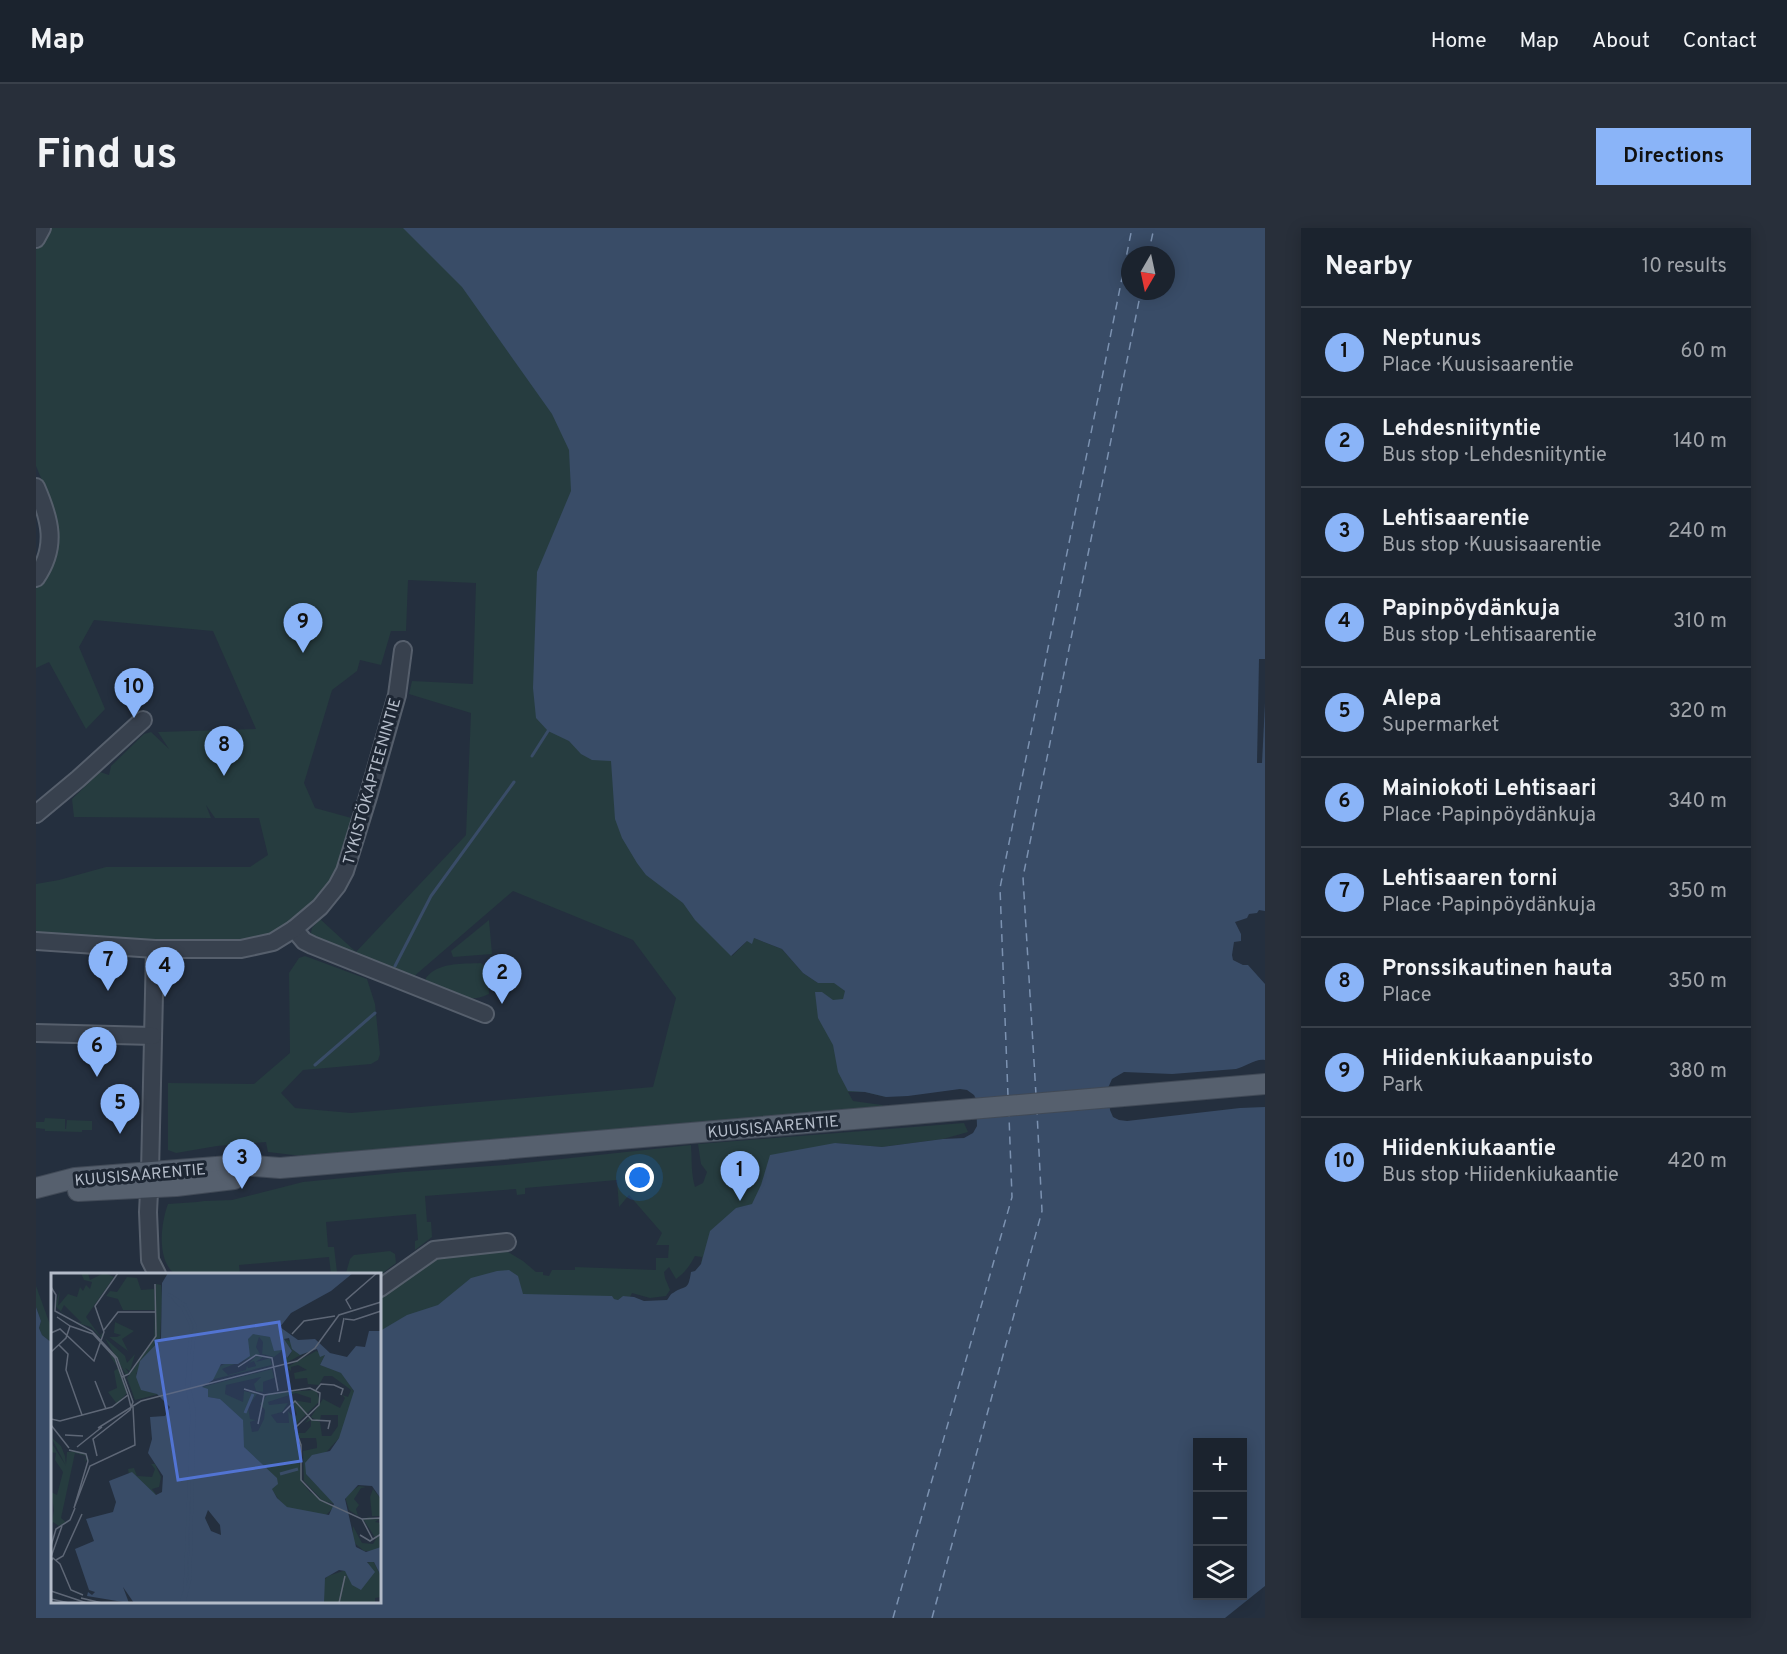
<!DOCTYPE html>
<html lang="en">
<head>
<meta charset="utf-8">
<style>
  :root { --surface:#1b232e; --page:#282f3a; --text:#f1f3f6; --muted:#a0a4aa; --line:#39404a; --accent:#8ab4f8 }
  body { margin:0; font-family:Overpass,sans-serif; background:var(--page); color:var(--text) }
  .controls { position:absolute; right:18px; bottom:18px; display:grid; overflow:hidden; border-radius:0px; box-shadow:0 3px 15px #0003 }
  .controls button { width:54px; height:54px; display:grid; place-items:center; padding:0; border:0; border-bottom:2px solid var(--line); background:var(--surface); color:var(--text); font:30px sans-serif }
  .compass { position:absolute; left:1085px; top:18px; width:54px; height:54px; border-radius:50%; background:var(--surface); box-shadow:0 3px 15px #0003; rotate:189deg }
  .you { position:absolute; left:604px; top:950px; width:21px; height:21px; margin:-15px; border:4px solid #fff; border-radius:50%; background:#1a73e8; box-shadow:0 0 0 9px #1a73e833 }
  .badge { display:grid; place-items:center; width:39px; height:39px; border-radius:50%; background:var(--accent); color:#111; font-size:20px; font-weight:700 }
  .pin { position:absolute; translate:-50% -50px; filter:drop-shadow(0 2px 3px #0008) }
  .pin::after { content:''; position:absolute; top:32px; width:21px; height:18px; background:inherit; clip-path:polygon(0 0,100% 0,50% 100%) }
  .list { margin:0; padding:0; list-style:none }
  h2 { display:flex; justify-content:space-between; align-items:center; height:78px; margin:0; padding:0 24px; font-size:26px }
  h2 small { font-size:20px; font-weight:400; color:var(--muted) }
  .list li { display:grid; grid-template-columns:39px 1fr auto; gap:18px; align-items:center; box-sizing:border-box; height:90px; padding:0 24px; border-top:2px solid var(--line) }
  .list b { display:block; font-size:22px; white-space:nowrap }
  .list p { margin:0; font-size:20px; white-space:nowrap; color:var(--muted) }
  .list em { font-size:20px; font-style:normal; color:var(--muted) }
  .icon { flex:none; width:33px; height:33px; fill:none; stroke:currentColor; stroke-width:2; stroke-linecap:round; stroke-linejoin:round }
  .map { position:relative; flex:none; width:1229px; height:1390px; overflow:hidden; border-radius:0px }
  header { display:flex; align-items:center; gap:36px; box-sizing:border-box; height:84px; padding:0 30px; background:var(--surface); border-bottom:2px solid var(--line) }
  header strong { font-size:28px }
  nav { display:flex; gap:33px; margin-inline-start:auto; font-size:21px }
  .intro { display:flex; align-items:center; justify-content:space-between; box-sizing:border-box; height:144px; padding:0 36px }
  h1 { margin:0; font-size:42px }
  .button { padding:15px 27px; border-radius:0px; background:var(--accent); color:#111; font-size:21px; font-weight:700 }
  main { display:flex; gap:36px; padding:0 36px }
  aside { flex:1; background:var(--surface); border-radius:0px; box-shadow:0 3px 15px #0003 }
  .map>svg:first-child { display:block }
</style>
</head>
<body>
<header>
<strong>Map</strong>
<nav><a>Home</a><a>Map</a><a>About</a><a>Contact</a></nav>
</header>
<div class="intro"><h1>Find us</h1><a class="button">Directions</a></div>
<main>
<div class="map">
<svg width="1229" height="1390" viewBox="0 0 1229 1390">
  <rect width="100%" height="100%" fill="#242f3e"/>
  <g fill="#263c3f">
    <path d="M11,0H388L527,181L595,526L696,728L711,713L718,710L746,721L767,745L782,755L798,753L809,763L854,864L850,869L829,864H812L817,873L846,877L848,883L275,929L232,924L230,914L181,918L140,925L132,922V855L218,856L254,825L253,745L263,730L269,728L331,751L339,776L344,826L342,832L335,836L267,842L245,865L259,880L315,885L617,859L640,770L597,712L477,663L376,750L279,710L275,705L276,700L284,691L320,724L430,607L435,485L373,466L376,453L437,456L440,355L372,352L370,403H355L345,437L324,432L321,443L296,462L268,555L279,580L319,591L300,647L266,686L229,708L210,714L110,713L0,707V656L23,652L70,639H214L232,627L223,590H179L170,577L175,590L38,589L36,571L64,544L73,547L75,538L108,506L115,504L133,521L122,504L220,501L177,403L58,392L43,419L69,481L50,501L13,434L0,440V358L20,306L15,274L0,238V22Z"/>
    <path d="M453,692L456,726L417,729L415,723Z"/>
    <path d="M445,735L451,740L453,766C430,777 412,765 390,756V750C402,734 426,736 445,735Z"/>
    <path d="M9,890L29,891V901H30L31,892L56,893V902H46V904L9,903V901L0,900V894H8Z"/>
    <path d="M928,895L932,904L907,911L846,919L799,915L764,940L665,1036L666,1029L659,1028C654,1037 650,1044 640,1051L633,1039L628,1044L629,1050L634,1062L630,1068L614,1070L596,1065L594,1069L587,1068L582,1072L551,1068L344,1232V1065L398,1031L475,1017L472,1024L487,1033L500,1044H507V1047L513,1048L516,1042H539V1039L620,1042V1030H632L633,1017H620L626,1005L593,967L583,979L581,952L489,960V966L481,967L480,961L389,968L391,994H395L396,1009L379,1022V1013L382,1012L380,986L290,994L292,1019H298L301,1044L305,1046L310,1045L314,1031L318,1027L354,1023L359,1026L360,1035L344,1047L295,1046L293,1029L203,1037L204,1046H139C120,1032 125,995 132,976L161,974L168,973L196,972L267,954L368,944L469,937L655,917C656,932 655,946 659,959L667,955L671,944L665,936L662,916Z"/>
    <path d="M0,1058L16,1102V1115L6,1107L3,1100L5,1093L0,1079Z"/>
  </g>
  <path fill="#394c67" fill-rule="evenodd" d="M367,0H1229V683L1223,682L1221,685L1213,686L1211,690L1199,694L1205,706V713L1198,714L1196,727L1197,732L1207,737H1212L1229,756V832C1220,830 1209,839 1200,841L1136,846L1088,844L1076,851L1072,860L1074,882L1077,889L1083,892L1091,893L1204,880L1229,879V1358L1189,1390H0V1079L5,1093L3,1100L6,1107L16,1115V1374H344V1103L371,1087L402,1077L435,1050L461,1043L473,1042L482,1048L487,1066L576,1068L578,1071L582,1072L587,1068L598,1069L608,1073L631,1072C633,1070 634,1066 637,1065C650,1056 652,1064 655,1044L659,1043L665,1036L674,1003L700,980L716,976L725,957L734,927L799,915L846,919L907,911L928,910L937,905L941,898L940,871L938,867L931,862L924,861L872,868L850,869L829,864L812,863L802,844L797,817L782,790L779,764H786L797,772L807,771L809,763L798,755H782L767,745L746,721L718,710L716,716L711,713L695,728L659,692L647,675L610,647L601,635L586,610L579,591L575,533L556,532L545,526L533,513L512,503L500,490L497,460L501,344L535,263L533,222L516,186L426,59ZM1094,27H1130V63H1094ZM1162,1214H1206V1368H1162Z"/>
  <path fill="#242f3e" d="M1223,431H1229V475L1226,535H1221Z"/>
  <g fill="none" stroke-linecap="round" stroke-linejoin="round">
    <g stroke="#394c67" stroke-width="3">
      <path d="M496,528L512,503"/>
      <path d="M359,738L395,668L478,554"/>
      <path d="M279,837L339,785"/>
    </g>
    <g stroke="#7c92b1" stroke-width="1.5" stroke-dasharray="8 6" stroke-linecap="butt">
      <path d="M1112,27L1118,0"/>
      <path d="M1000,867L987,649L1105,63"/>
      <path d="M972,868L964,660L1096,0"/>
      <path d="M857,1390L976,969L973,888"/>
      <path d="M896,1390L1006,983L1001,884"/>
    </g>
    <defs>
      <g id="minor">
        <path d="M0,11L6,0"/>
        <path d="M0,259C14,291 22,318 0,350"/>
        <path d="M0,586L42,551L107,492"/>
        <path d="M258,701L268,713L276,717L449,786"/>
        <path d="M0,713L119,721H205L237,714L258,701L284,679L301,658L309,643L332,569L361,467L367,422"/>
        <path d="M119,721L114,944L112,984L114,1032L121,1046"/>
        <path d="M0,805L117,808"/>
        <path d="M344,1060L398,1022L471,1014"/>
      </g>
      <g id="major">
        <path d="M0,960L39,950L206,937L244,940L1229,856"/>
        <path d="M42,963L140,958L198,951"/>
      </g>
    </defs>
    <use href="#minor" stroke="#565f6c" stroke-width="20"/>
    <use href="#major" stroke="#414a57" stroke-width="22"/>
    <use href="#minor" stroke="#38414e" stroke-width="16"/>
    <use href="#major" stroke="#56606e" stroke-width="20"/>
  </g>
  <g text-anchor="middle" stroke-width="6" stroke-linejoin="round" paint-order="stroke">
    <g font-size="16" fill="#b4bcc9" stroke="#1d2633">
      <text transform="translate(335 553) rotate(-74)" y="6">TYKISTÖKAPTEENINTIE</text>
      <text transform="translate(737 898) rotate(-5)" y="6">KUUSISAARENTIE</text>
      <text transform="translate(104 946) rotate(-5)" y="6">KUUSISAARENTIE</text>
    </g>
  </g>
  <g transform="translate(15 1045)">
    <rect width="330" height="330" fill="#242f3e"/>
    <path d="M30,0H37L39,7L53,0L63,4L35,44L49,63L52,59L50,65L40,54L20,48L31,50L13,32L10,38L19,47L4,33L9,17L7,33L17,21L26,24L29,14L32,18L35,12L39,16L41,9L33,7ZM76,4L86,5L90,17L103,16L104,37H72L67,26L55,23L59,18L66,19ZM105,11L110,12L111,27L109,65L85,101L116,119L84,127L76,105L103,67ZM64,49L83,58L71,66L77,78L58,64H66L70,62L63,60ZM197,59L219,64L227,77H231L237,85L241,78L233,66L241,69V76L253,79L261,76L235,90L231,78L223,84L211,81L212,69L208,64L205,74L209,81L171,96L177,102L195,97L196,92L197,95L205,93L203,88L198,90L205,83L212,84L205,89L219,85L221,92L151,109L161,106L166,95L175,90ZM54,65L74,83L76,90L84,81L79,98L74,95L78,100L75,102ZM265,78L274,82L269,92L291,100L304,120L290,163L255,201L284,231L272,228L253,208L252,178L266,175V171L265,165H249L246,160H254L260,153V147L254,150L258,145L269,149L271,163H280L287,153V142H270L269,147H265L260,144L272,126L289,135L294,125L291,122L297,124L300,117L281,103H273L268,112L257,111L256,105L244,106L243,100L256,97L247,92L240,94V98L236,94ZM58,81L63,85L66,92L76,120L66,131L57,119L66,115L63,98L67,95ZM221,96L223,105L212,109V119L205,118L203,111L210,104L175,112L174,121L192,129L193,118L206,121L197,134L199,146L205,147L199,149L201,159L207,158L213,146L214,137L209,131L218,120L265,117L269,128L245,151L250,208L259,219L283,234L274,243L238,237L228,227L194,177L182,145L169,126L157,124L151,114ZM245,120L260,125V130L241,127L246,142L242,144L237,138L238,150H226L220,142L231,139L237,130L218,132L217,129ZM0,164L10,173L14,183L15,192L16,179L26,178L34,182L37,186L34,189L35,183L24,180L10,245L16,250L8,253L2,249L0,254L3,237L0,219L6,222L12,199L4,187L5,180L0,179V169L15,193ZM100,191H104L110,204L108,214L101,216L107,224L78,201L77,196L83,195L86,203L101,204L104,196ZM308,213L315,214L310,215L303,226L308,232L305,236L307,243L298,237L295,227V222ZM322,216L330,226L329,243H321L319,224ZM318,244L328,246L324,249L329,250L328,278H313L301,268L302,253L311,270L322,271L325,266L312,246ZM322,288L330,303V324L324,325V330H273V307L277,303Z" fill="#263c3f" fill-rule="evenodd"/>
    <path d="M117,0H302L280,18L240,40L229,54L247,67L264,66L279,80L296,84L305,73L314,74L318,58H329L330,54V226L321,213L307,212L294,226L305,274L315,279L330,274V303L323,289H316L324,299L310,317L301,312L294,298L288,297L274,305L273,330H83L72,314L78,330L36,323L37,319L41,322L44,319L38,317L24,276L43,268L35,246L62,239L65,229L58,208L81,199L105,222L111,219L112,203L97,180L101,166L99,144L114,143L119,134L106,121L90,117L85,104L89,88L110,66L111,10ZM202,61L219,64L223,78L231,77L236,85L241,78L233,66L238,65L241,76L249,82L266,76L269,84L274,82L269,92L290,100L303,118L288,165L279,178L261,182L254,190L255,201L283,231L278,242L236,234L226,225L221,216L227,211L226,205L193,174L192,147L169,126L157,124V116L151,114L162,107L170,91H187L199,83L197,66ZM157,237L169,252L170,262L160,258L154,245Z" fill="#394c67" fill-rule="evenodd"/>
    <path fill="none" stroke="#394c67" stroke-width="3" d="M117,21L134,32L144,52L138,113M122,26L132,35L140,52L136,113M194,140L202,121M229,201L247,196M130,330L134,317L141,139L137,118M133,330L139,305L143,137L139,118"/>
    <path fill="none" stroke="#5e6776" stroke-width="1.5" d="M0,14L5,22L4,38L41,58L66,85L82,129L79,137L42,166L46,183M300,36L295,27L326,0M9,46L6,44L19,53M294,46L303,47L330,38M19,53L42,61L64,85L77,122M53,57L67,39H104M0,60L9,56L43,88L53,59L44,33L67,0M241,61L253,48L284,43M288,69L293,45M8,72L17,81L15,97L31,142M0,79L15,65L19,53M187,94L205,82L221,85L227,118M71,104L78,101L105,63L104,11M44,108L55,136M193,116L213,122M265,117L270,111L283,112L292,116L290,122M213,122L259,115L269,120L268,132L244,155L250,172V207L269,227L311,246L322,267M232,140L244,128L261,147L279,148L277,156M0,146L9,148L61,134L77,122L80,134M207,151L213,122M0,152L18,175M47,155L90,128L246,88L264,75L288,42L330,29M14,162L32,163M26,174L51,154M18,177L35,181L37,188M37,188L23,235L39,193L84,172L82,134M311,246L329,245L330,255M309,262L319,268L330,261M0,273L5,256L19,247L24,235M0,284L11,253M5,287L12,283L31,241M0,288L2,285L9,291L20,317L32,322M0,318L36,330M30,325L51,330M0,326L18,330M288,330L294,303"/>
    <path fill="#5274d3" fill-opacity="0.15" stroke="#5274d3" stroke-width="3" d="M228,49L250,188L127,207L105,68Z"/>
    <rect width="330" height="330" fill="none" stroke="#b4bcc9" stroke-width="3"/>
  </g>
</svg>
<div class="controls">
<button>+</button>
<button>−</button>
<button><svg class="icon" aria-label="layers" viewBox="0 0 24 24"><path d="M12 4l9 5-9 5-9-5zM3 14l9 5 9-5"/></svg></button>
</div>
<svg class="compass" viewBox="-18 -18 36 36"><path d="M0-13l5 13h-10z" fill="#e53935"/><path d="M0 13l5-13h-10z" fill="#a0a4aa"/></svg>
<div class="you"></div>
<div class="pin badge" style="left:704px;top:973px">1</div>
<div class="pin badge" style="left:466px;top:776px">2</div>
<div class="pin badge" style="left:206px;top:961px">3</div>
<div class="pin badge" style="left:129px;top:769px">4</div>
<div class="pin badge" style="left:84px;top:906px">5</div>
<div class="pin badge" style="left:61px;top:849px">6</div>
<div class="pin badge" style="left:72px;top:763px">7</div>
<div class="pin badge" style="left:188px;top:548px">8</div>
<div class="pin badge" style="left:267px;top:425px">9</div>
<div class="pin badge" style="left:98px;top:490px">10</div>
</div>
<aside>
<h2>Nearby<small>10 results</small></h2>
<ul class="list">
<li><span class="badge">1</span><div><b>Neptunus</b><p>Place · Kuusisaarentie</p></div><em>60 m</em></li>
<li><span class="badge">2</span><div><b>Lehdesniityntie</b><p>Bus stop · Lehdesniityntie</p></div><em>140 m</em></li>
<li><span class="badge">3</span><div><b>Lehtisaarentie</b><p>Bus stop · Kuusisaarentie</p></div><em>240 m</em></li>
<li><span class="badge">4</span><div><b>Papinpöydänkuja</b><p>Bus stop · Lehtisaarentie</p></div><em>310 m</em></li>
<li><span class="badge">5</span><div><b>Alepa</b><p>Supermarket</p></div><em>320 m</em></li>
<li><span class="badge">6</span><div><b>Mainiokoti Lehtisaari</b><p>Place · Papinpöydänkuja</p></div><em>340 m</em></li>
<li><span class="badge">7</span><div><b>Lehtisaaren torni</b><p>Place · Papinpöydänkuja</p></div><em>350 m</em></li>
<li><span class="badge">8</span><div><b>Pronssikautinen hauta</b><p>Place</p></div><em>350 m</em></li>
<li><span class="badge">9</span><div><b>Hiidenkiukaanpuisto</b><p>Park</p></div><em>380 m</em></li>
<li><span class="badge">10</span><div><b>Hiidenkiukaantie</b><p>Bus stop · Hiidenkiukaantie</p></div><em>420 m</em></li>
</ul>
</aside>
</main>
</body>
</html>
